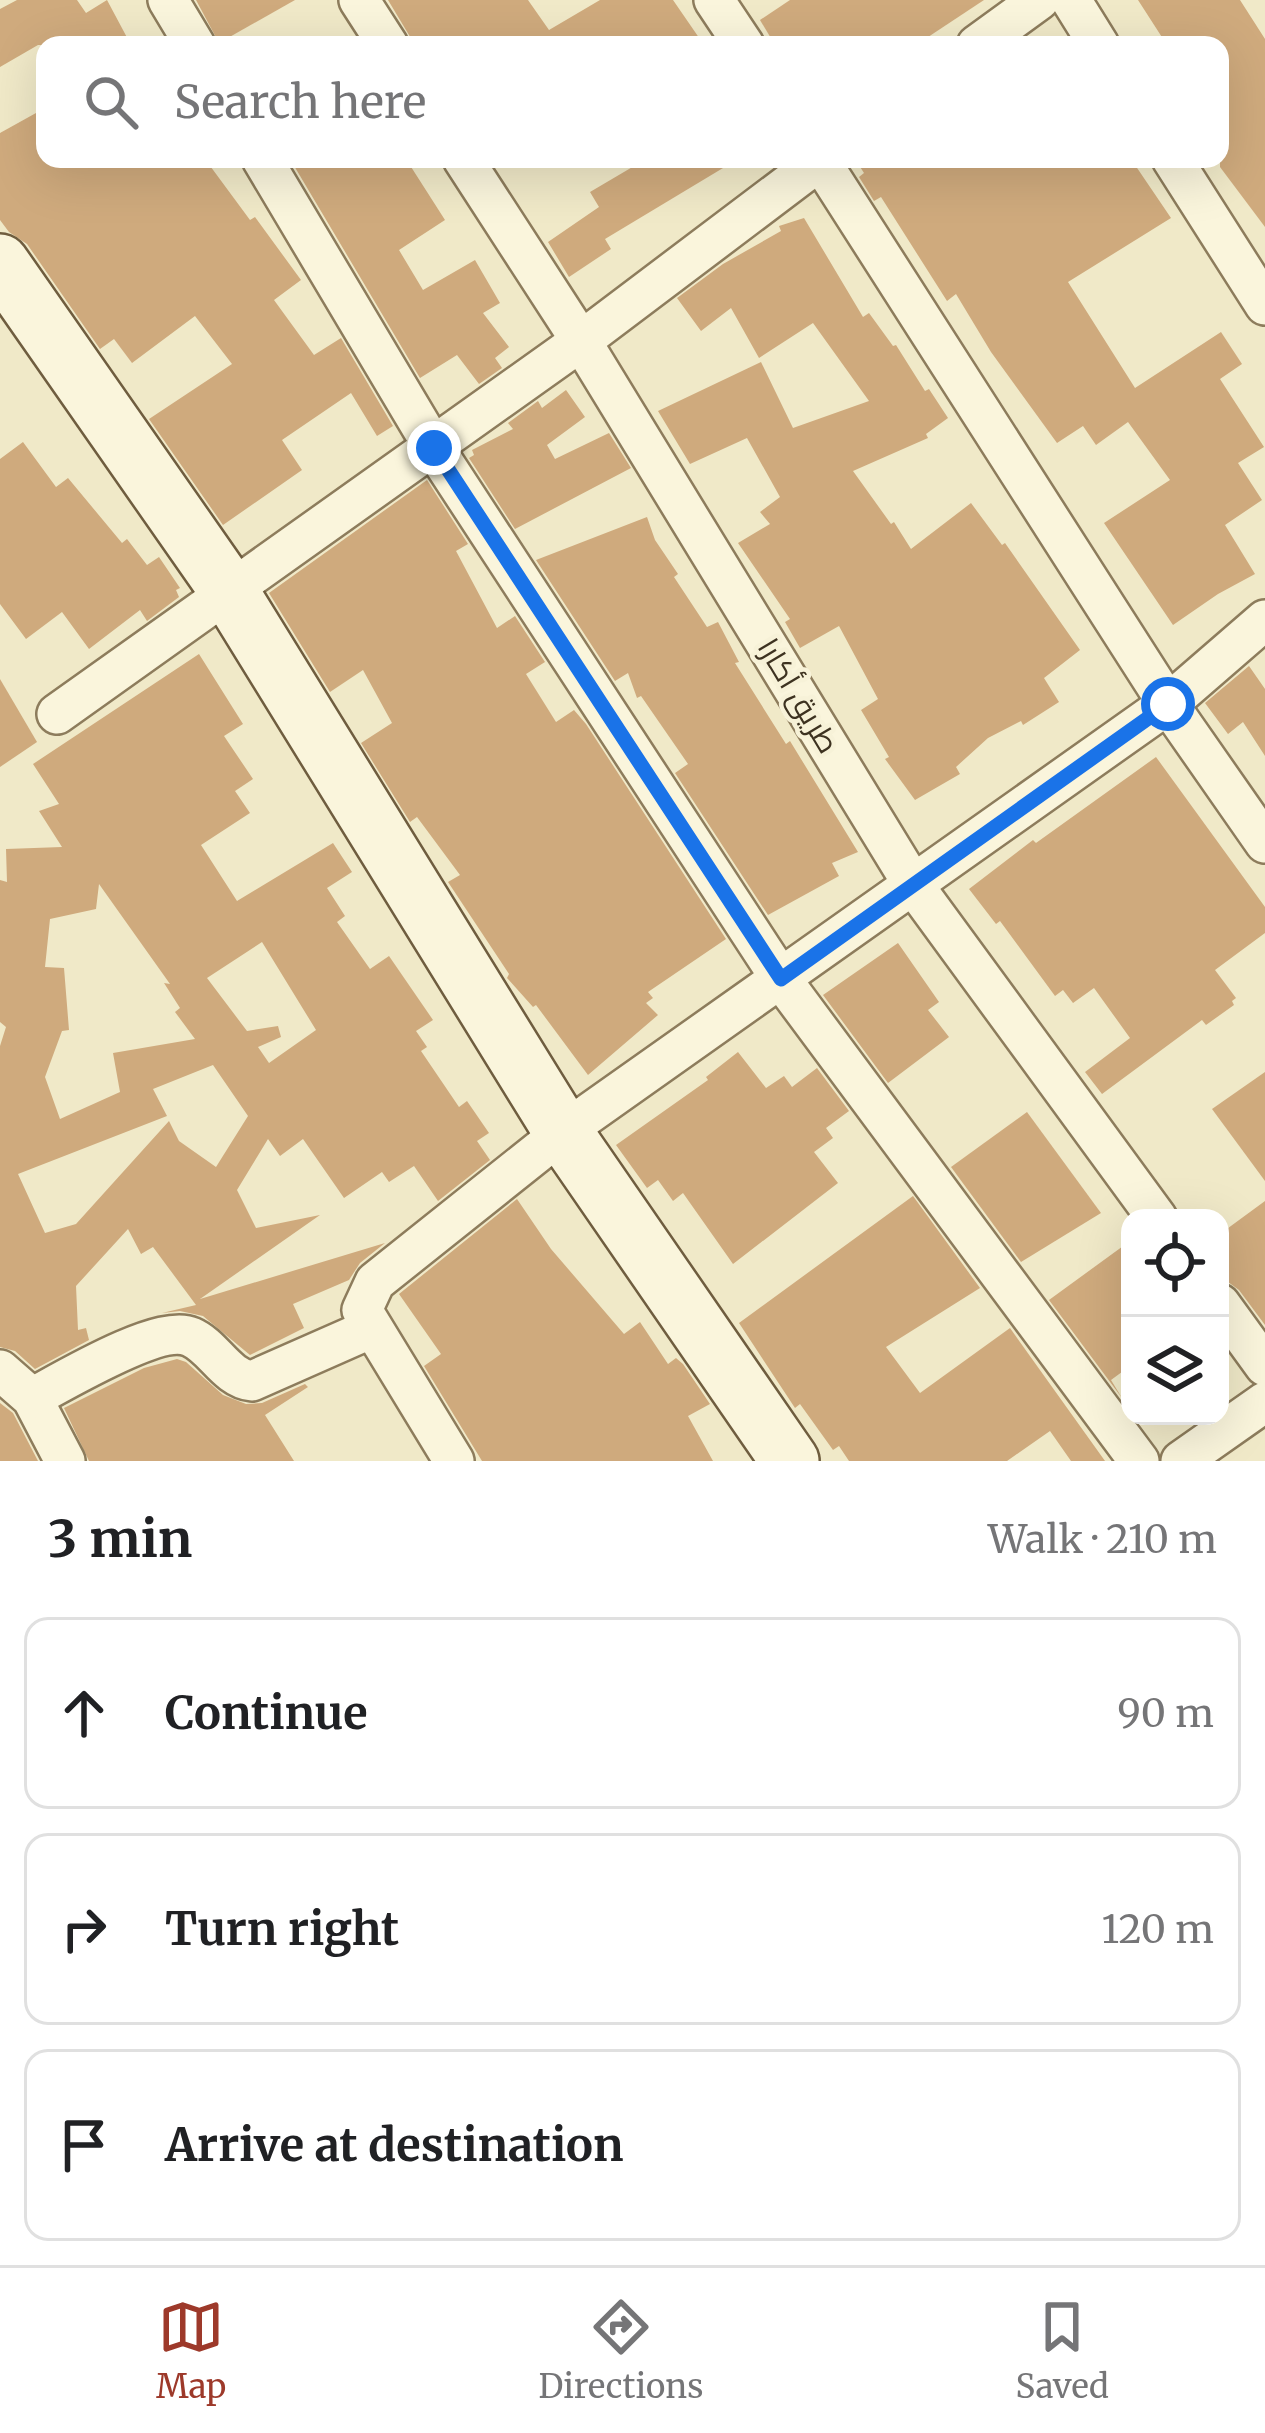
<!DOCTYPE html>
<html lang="en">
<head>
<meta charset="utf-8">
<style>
  :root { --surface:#fff; --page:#f2f2f2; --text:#202124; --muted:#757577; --line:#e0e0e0; --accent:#9d392a }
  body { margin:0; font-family:Merriweather,Cairo,serif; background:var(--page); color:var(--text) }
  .controls { position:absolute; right:36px; bottom:36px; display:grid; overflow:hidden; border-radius:24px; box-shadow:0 12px 48px #0002 }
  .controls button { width:108px; height:108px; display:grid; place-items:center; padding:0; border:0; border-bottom:3px solid var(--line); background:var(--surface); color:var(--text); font:60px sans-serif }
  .stop { position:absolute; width:36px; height:36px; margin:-27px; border:9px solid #1a73e8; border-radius:50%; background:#fff }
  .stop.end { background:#1a73e8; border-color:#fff; box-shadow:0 3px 12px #0008 }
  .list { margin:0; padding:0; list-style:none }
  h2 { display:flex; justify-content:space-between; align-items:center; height:156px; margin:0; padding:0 48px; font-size:51px }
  h2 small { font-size:39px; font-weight:400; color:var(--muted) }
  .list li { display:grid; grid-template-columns:78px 1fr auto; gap:36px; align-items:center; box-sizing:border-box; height:192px; margin:0 24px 24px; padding:0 24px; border:3px solid var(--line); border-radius:24px }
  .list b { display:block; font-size:45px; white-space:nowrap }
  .list em { font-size:39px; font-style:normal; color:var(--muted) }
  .icon { flex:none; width:66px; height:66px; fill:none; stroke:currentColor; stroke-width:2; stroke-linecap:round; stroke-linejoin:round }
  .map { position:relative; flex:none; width:1265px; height:1461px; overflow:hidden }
  .search { position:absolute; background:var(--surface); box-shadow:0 12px 48px #0002; left:36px; right:36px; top:36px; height:132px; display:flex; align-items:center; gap:30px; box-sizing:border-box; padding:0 42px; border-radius:24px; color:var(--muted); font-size:45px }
  .sheet { height:804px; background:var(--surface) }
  nav { display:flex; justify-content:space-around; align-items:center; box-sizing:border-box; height:168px; border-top:3px solid var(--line); background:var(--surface); font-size:33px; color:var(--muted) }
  nav a { display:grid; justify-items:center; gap:6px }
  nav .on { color:var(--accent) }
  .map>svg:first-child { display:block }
</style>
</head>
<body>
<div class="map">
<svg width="1265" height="1461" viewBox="0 0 1265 1461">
  <rect width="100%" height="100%" fill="#f0e9c8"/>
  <g fill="#cfaa7d" fill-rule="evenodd">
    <path d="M17,0H77L86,13L107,0L131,45H38L0,67V9Z"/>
    <path d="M196,0H295L219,43Z"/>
    <path d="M388,0H528L549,30L600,0H673L704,45H415Z"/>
    <path d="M790,0H984L916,45H775L760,20Z"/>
    <path d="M1138,0H1240L1265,39V227L1220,167V45H1167Z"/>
    <path d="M45,108V159H205L250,220L255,217L301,280L274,300L314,355L341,338L393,426L377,436L351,393L282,440L302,470L223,525L149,419L232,364L195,316L132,363L114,339L100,349L27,244L9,232L0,220V133Z"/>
    <path d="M290,159H406L445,220L399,250L423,290L475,260L500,303L483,313L509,347L495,358L502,368L479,384L457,355L420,378Z"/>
    <path d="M646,159H738L605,239L611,249L569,277L548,242L599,207L590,192Z"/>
    <path d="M855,159H1131L1171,218L1068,282L1135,388L1221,332L1242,364L1220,379L1264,447L1238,463L1262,500L1225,525L1255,574L1218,594L1173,625L1104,523L1170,480L1128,422L1096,445L1083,426L1057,443L991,352L956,294L947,301L881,197L874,201L859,177L864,173Z"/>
    <path d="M804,218L863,317L869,313L893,346L896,345L925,391L929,389L948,418L926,434L928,438L853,471L891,524L894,522L911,549L971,503L1002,545L1005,543L1080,650L1044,678L1059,702L1023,725L1021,721L988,738L956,767L960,774L915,800L885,759L889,757L861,710L878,699L839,626L800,648L785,622L790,619L738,543L770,524L760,512L780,497L747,438L690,464L658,411L761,362L793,428L869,401L813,323L759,358L731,308L701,331L677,298L723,264L781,231L779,226Z"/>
    <path d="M566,390L585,417L547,445L555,459L609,433L631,468L515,529L469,458L474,455L472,450L513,429L508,423L538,401L542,408Z"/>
    <path d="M23,442L56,487L68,478L122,543L127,539L147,565L159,557L180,588L176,590L179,597L147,621L140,610L89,649L62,612L26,639L0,604V459Z"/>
    <path d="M427,480L468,544L456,551L497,628L515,616L545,662L526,674L556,722L574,710L586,724L726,939L648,992L653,998L646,1003L658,1015L588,1075L536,1005L533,1007L507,978L509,974L448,882L460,875L417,817L410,822L361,743L392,723L363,670L330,692L269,593Z"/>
    <path d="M647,517L655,540L678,574L674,577L707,627L718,622L739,662L735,663L786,744L790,741L858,852L832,863L839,876L768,915L675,773L688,764L641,696L637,698L628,673L615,681L536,560Z"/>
    <path d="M199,654L243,724L224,736L253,779L235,791L250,813L201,845L237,901L333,843L352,872L327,888L345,916L337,922L370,969L389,956L433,1020L416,1031L427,1047L421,1051L459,1107L467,1101L489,1133L477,1141L490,1160L438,1201L414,1166L389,1182L382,1172L344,1198L303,1139L280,1156L268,1139L237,1190L256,1228L320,1215L200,1299L385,1243L360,1263L349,1280L293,1304L304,1328L250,1355L203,1316L180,1311L162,1313L196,1305L153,1247L141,1254L128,1229L76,1286L78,1330L86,1328L89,1340L35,1369L15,1351L0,1347V1046L6,1027L0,1022V880L7,882L6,849L62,847L39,811L59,804L33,764ZM99,884L170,984L164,983L180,1008L175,1012L195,1039L113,1053L120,1092L60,1119L45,1077L62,1031L69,1030L64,968L45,967L50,919L96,909ZM262,942L316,1030L269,1063L258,1047L281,1037L278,1026L247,1031L207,978ZM213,1065L248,1116L216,1167L179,1141L169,1121L76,1224L45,1233L18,1174L167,1116L153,1089Z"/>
    <path d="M1249,666L1265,689V756L1243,722L1228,734L1205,703Z"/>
    <path d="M0,679L37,742L0,767Z"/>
    <path d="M1156,757L1265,907V933L1215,970L1236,998L1232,1001L1234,1005L1206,1025L1202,1020L1102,1094L1085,1072L1130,1038L1094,988L1073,1003L1063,990L1055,996L1000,921L996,924L969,889L1033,840L1036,843Z"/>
    <path d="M898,943L939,1002L928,1010L949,1037L888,1083L823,995Z"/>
    <path d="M738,1052L766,1088L784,1076L792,1087L817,1068L849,1111L826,1128L833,1138L814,1152L838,1183L733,1264L683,1193L673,1201L658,1180L647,1188L616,1145L708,1080L706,1077Z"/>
    <path d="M1265,1072V1181L1212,1109Z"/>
    <path d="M1027,1112L1101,1213L1021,1262L951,1167Z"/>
    <path d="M913,1196L980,1288L886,1347L920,1393L1010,1328L1105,1461H1071L1050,1431L1007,1461H849L839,1446L833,1450L800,1404L795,1408L739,1323Z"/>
    <path d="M517,1199L551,1249L624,1334L640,1322L668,1364L676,1358L683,1364L710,1404L688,1416L713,1461H482L424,1366L441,1354L399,1294Z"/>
    <path d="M1265,1201V1325L1239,1290L1220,1276V1234Z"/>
    <path d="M1130,1241V1366L1111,1380L1122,1398L1049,1300Z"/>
    <path d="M177,1359L186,1362L223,1395L246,1404L262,1403L305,1384L308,1387L265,1415L294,1461H89L64,1408L144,1368Z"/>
    <path d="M0,1403L13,1413L38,1461H0Z"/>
  </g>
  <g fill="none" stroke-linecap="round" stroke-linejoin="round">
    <defs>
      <g id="street">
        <path d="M168,0L195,45"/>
        <path d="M359,0L388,45"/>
        <path d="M714,0L744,45"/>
        <path d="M1071,0L1099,45"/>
        <path d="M977,45L1039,0"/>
        <path d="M262,159L434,448L781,979L1139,1461"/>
        <path d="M463,159L581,341L914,886L1157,1218"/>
        <path d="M819,159L1168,704L1265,843"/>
        <path d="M1172,159L1265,305"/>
        <path d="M57,714L581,341L822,159"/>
        <path d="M1220,1304L1265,1366"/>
        <path d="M0,1370L32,1398L65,1461"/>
        <path d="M32,1398C62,1382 160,1323 191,1337C214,1347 226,1378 252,1381L372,1328"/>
        <path d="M454,1461L362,1310L375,1282L563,1132L1168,704L1265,620"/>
        <path d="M1181,1461L1265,1402"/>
      </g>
      <path id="secondary" d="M0,263L229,591L563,1132L790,1461"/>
    </defs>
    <use href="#street" stroke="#8d7c5c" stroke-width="44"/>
    <use href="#secondary" stroke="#6f5d3f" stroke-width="62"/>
    <use href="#street" stroke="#faf5dc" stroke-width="39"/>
    <use href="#secondary" stroke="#faf5dc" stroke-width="57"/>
  </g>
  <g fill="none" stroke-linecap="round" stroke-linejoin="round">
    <path stroke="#1a73e8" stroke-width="15" d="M434,448L781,979L1168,704"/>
  </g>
  <g text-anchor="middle" stroke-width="9" stroke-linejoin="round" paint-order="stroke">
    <g font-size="30" fill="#3d3220" stroke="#f7f2d8">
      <text transform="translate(798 696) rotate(59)" y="10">طريق أكارا</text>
    </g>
  </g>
</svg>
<div class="controls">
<button><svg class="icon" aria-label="locate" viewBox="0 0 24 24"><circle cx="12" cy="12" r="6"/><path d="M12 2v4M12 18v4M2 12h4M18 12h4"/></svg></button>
<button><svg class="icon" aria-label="layers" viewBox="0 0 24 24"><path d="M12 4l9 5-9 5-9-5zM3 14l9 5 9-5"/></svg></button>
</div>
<div class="stop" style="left:1168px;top:704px"></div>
<div class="stop end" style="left:434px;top:448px"></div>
<div class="search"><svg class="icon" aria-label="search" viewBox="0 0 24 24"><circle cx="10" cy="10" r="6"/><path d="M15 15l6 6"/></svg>Search here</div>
</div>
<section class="sheet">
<h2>3 min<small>Walk · 210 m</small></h2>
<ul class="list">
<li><svg class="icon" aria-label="ahead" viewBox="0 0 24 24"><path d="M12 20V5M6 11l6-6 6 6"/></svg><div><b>Continue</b></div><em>90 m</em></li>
<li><svg class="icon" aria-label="right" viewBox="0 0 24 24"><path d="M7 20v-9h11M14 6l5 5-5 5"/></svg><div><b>Turn right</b></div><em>120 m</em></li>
<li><svg class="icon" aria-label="arrive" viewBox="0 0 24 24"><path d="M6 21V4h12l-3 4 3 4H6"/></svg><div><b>Arrive at destination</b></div></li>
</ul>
</section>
<nav>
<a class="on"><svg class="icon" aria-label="map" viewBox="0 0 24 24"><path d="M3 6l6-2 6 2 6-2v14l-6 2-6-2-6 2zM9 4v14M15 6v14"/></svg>Map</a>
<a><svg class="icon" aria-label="directions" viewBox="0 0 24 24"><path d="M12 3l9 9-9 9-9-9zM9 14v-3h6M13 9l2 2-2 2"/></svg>Directions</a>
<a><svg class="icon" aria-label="saved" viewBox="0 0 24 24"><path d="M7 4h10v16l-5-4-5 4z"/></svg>Saved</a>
</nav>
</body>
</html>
